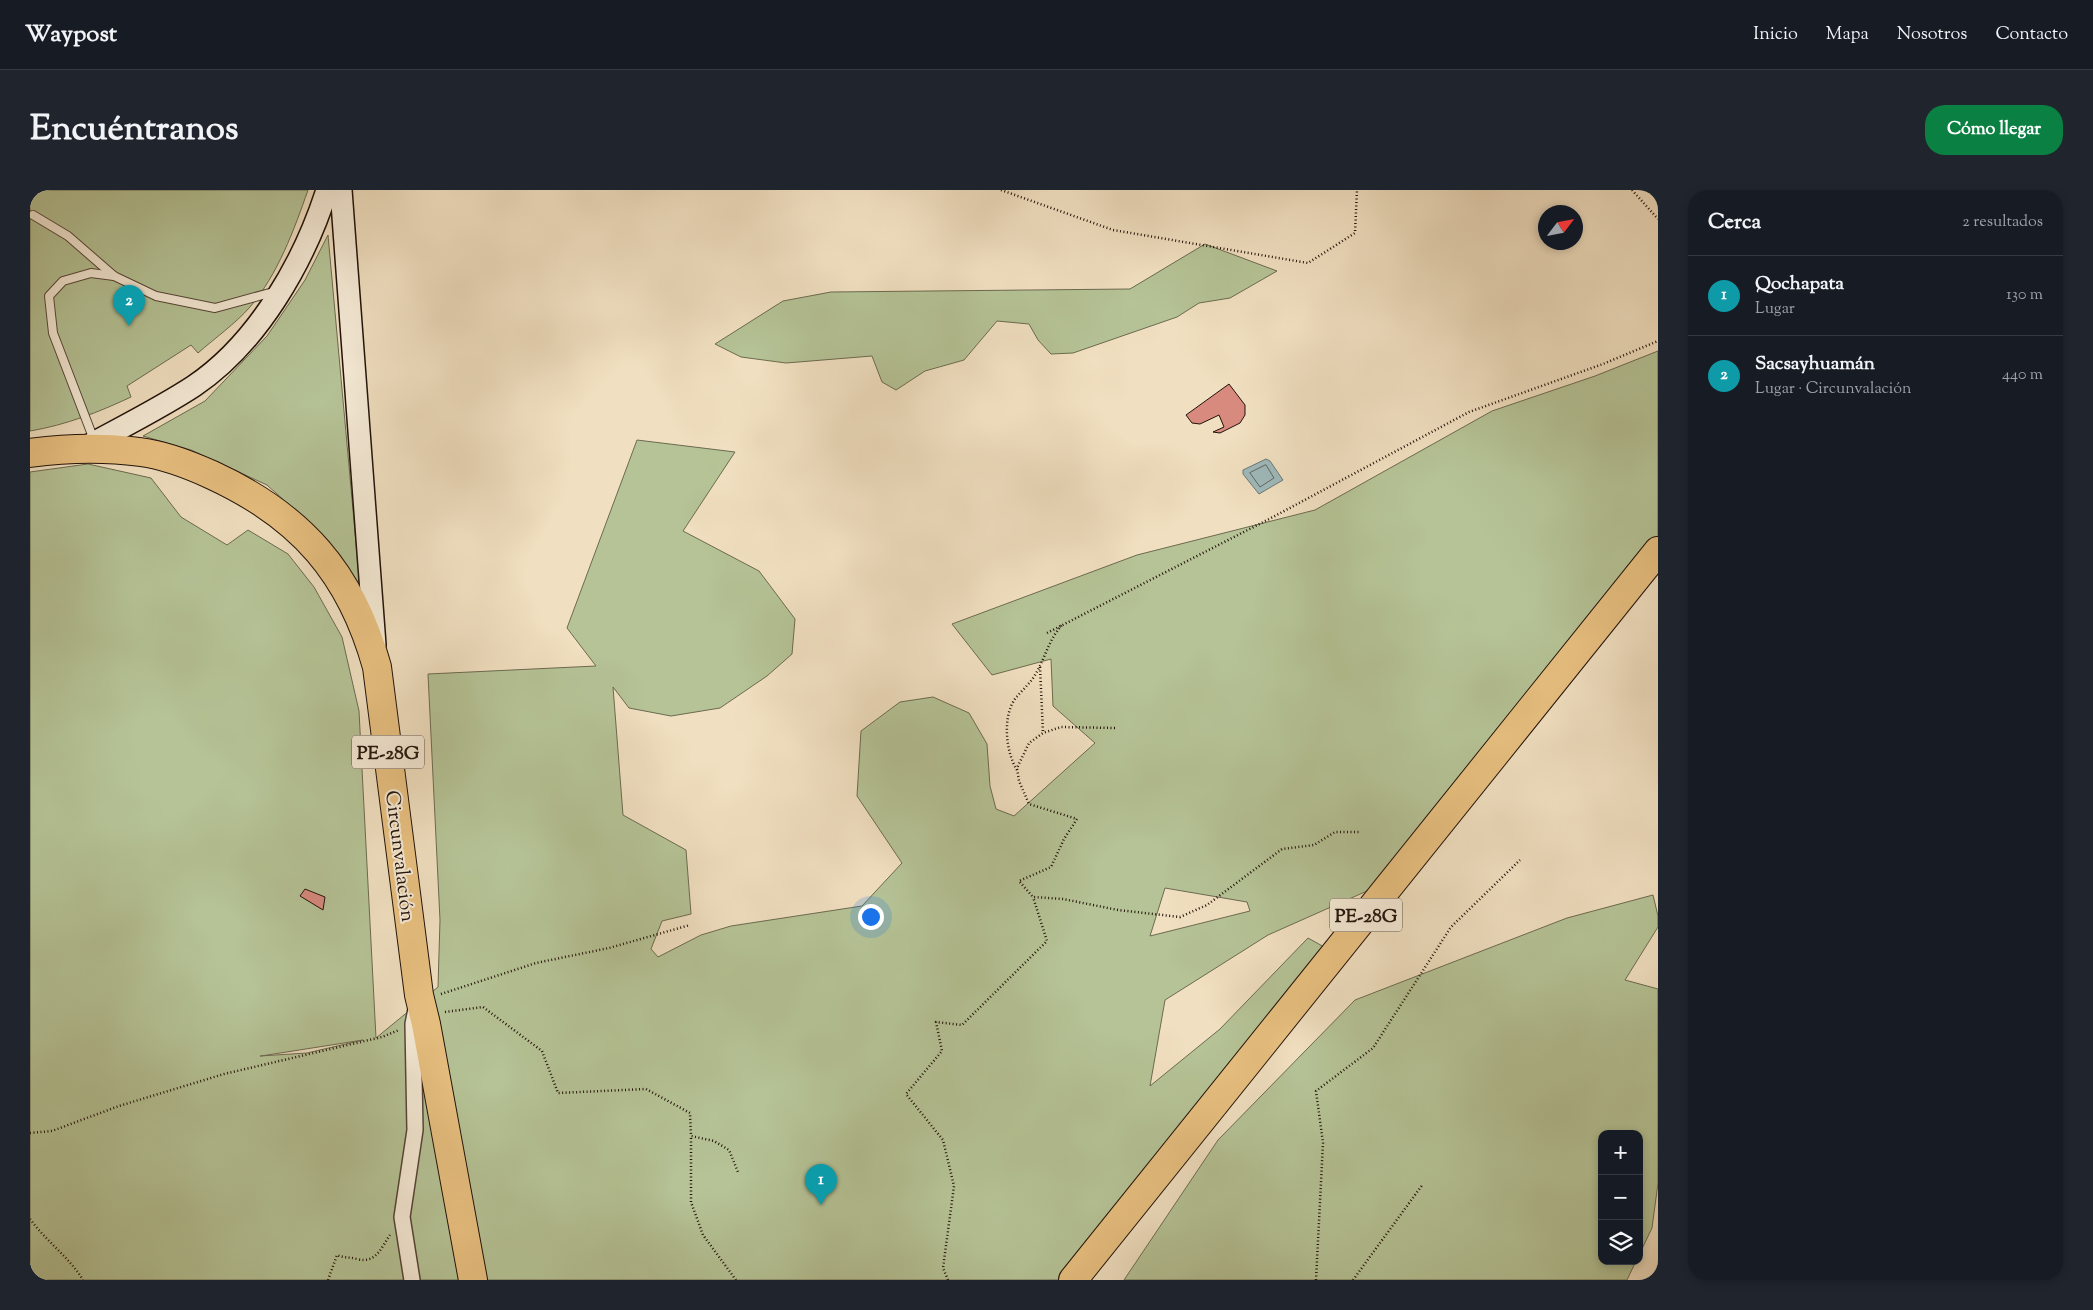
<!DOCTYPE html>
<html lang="es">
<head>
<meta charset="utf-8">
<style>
  :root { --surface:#171b24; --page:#20242c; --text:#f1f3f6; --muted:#9ea1a6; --line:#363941; --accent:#0b8043 }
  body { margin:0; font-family:"Sorts Mill Goudy",serif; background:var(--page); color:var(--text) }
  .controls { position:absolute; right:15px; bottom:15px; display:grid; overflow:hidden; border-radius:10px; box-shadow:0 2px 8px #0003 }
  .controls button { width:45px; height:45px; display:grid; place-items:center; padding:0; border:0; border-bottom:1px solid var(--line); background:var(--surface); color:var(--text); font:25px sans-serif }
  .compass { position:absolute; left:1508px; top:15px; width:45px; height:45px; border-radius:50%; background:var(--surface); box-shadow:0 2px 8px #0003; rotate:58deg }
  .you { position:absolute; left:840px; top:726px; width:18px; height:18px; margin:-12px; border:4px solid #fff; border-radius:50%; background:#1a73e8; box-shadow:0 0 0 8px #1a73e833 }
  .badge { display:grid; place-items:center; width:32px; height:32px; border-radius:50%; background:var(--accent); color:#fff; font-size:16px; font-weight:700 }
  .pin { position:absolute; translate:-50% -41px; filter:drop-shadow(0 1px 2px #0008) }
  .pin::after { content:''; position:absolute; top:26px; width:18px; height:15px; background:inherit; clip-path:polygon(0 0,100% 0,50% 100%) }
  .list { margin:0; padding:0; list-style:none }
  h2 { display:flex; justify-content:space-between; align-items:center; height:65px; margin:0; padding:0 20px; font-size:21px }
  h2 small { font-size:16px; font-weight:400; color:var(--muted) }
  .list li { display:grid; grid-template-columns:32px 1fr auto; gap:15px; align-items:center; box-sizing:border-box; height:80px; padding:0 20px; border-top:1px solid var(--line) }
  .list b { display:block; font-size:19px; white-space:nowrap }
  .list p { margin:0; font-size:16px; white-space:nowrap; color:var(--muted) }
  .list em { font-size:16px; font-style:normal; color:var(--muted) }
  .icon { flex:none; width:28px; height:28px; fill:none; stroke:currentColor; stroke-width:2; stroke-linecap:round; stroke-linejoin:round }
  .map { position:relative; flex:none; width:1628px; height:1090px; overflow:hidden; border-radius:20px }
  header { display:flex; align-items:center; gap:30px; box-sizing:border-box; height:70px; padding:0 25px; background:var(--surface); border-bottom:1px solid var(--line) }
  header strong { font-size:24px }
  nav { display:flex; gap:28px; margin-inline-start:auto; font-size:18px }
  .intro { display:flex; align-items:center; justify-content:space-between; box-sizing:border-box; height:120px; padding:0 30px }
  h1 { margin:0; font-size:35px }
  .button { padding:12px 22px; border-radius:20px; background:var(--accent); color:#fff; font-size:18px; font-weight:700 }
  main { display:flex; gap:30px; padding:0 30px }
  aside { flex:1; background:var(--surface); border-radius:20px; box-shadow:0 2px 8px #0003 }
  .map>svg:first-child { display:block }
</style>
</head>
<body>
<header>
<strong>Waypost</strong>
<nav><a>Inicio</a><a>Mapa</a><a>Nosotros</a><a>Contacto</a></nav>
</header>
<div class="intro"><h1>Encuéntranos</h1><a class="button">Cómo llegar</a></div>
<main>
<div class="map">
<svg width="1628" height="1090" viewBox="0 0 1628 1090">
  <rect width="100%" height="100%" fill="#f0dfc0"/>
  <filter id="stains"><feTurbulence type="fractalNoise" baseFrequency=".004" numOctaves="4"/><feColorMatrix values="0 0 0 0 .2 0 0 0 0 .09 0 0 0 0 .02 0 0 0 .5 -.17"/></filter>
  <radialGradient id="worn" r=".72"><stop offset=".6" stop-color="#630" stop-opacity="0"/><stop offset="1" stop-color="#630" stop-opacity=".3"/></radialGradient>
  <g fill="#b5c396" stroke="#6c6a50" fill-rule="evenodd">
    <path d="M0,0H278C264,40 248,84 220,117C205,134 185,148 168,163L161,155L97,196L101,207C69,222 36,235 0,241Z"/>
    <path d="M298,45L330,397L283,336L237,295L161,260L113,246L175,211L237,146L275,90Z"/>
    <path d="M1175,54L1247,81L1200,108L1169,113L1147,127L1043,163L1021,164L1008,150L999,134L967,131L934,170L895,181L866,200L852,192L842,166L756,173L711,167L685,154L753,111L801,102L1100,99Z"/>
    <path d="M1628,161V354L1346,697L1238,745L1135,810L1120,896L1190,839L1278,748L1296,758L1034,1090H0V282L58,274L121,288L151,327L197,355L218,340L258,364L284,397L312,447L329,521L346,848L408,797L410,730L398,484L566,476L537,438L607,250L705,262L653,341L729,381L765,429L762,464L737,486L690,518L641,526L599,518L583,497L593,625L656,660L661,724L632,731L621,759L628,767L671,745L701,736L832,716L872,673L827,606L831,541L870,512L903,507L939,523L957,554L960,596L966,619L984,626L1065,553L1023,516L1021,469L962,485L922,434L1107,365L1285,320L1462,221L1565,186ZM1135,698L1217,712L1220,721L1120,746ZM333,850L277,863L230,866H231Z"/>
    <path d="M1623,705L1628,726V737L1595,790L1628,799V993L1622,1038L1609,1065V944H1572V1071H1606L1597,1090H1094L1188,950L1325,810L1537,728Z"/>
  </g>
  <path fill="#9ebabc" stroke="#6c7775" d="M1236,269L1240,271L1253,290L1229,304L1213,284V280Z"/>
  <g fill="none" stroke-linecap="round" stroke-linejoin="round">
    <path stroke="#606663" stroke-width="1" d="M1236,275L1244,288L1230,297L1220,283Z"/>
  </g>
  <g fill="#d88a7f" stroke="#22120a">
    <path d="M1199,194L1215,215V225L1210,233L1190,243L1183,242L1194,237L1189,225L1170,234L1162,233L1156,225Z"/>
    <path d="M275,699L295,707L293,720L270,706Z"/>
  </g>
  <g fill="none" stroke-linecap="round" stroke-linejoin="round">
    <defs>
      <g id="lane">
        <path d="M3,25L38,46L84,86L126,106L185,118L247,101"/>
        <path d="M64,250L23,143L19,106L33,91L61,83L84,86"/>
      </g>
      <path id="street" d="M382,1090L372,1027L385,940L383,834L386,819"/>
      <g id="secondary">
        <path d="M311,0L345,455"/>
        <path d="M54,258C90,238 129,219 164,196C228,153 274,72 297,0"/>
      </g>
      <g id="highway">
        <path d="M0,263C36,258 74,257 110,262C135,265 160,275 182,285C271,326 321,383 347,477L389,805L396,834L443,1090"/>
        <path d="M1043,1090L1628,361"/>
      </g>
    </defs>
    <use href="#lane" stroke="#564538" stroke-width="10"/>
    <use href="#street" stroke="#564538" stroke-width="18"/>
    <use href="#secondary" stroke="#22120a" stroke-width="24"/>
    <use href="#highway" stroke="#22120a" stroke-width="30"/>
    <g stroke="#22120a" stroke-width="2.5" stroke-dasharray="1 2.5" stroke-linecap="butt">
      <path d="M971,0L1083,40L1278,73L1325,43L1327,0"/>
      <path d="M1602,0L1628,29"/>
      <path d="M1017,443L1243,327L1439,222L1573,174L1628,151"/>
      <path d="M1010,477L1013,543"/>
      <path d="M1085,538L1031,537L1013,543L999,553L987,578L989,591L999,614L1047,629L1034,649L1021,677L989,691L1003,707L1033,709L1088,720L1150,727L1177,715L1252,659L1284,655L1305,642H1329"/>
      <path d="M987,580C976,563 972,527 985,509C991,501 999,495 1005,485C1015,469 1019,448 1033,434"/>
      <path d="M411,804L506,773L579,758L660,735"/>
      <path d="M415,822L453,817L512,861L528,903L616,899L660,923L661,946"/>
      <path d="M0,943L22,941L89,916L194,884L352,847L369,840"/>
      <path d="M0,1029C16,1051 39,1067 53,1090"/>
      <path d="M298,1090L307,1065C314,1068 320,1067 327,1069C346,1074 351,1058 360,1045"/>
      <path d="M706,1090L673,1045L661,1012V946L684,951L699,960L708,982"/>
      <path d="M918,1090L913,1078L924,996L913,950L876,904L912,861L906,832L932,835L1017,751L1003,707"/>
      <path d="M1286,1090L1293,953L1286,901L1343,858L1421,737L1490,670"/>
      <path d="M1323,1090L1393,994"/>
    </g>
    <use href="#lane" stroke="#f5ead6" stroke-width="8"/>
    <use href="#street" stroke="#f5ead6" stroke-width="15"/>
    <use href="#secondary" stroke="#f5ead6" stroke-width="21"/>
    <use href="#highway" stroke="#e8c080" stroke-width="28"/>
  </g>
  <g text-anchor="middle" stroke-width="4" stroke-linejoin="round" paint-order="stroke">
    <g fill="#f5ead6" stroke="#615347" stroke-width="1">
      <rect x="322" y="545.5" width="72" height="33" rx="4"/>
      <rect x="1300" y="708.5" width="72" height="33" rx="4"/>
    </g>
    <g font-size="19" font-weight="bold" fill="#22120a">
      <text x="358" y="569">PE-28G</text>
      <text x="1336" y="732">PE-28G</text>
    </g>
    <g font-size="20" fill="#22120a" stroke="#f5ead6">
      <text transform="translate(371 666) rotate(83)" y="7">Circunvalación</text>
    </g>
  </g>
  <rect width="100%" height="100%" filter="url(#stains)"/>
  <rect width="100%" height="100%" fill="url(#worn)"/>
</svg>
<div class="controls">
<button>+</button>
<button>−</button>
<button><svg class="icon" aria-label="layers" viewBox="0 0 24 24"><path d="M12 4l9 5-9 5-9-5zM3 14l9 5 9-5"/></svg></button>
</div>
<svg class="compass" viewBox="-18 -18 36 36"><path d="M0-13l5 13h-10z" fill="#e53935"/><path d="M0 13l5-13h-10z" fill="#9ea1a6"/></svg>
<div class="you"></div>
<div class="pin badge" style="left:791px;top:1015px;background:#0f9aa8">1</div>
<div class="pin badge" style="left:99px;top:136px;background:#0f9aa8">2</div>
</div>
<aside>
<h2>Cerca<small>2 resultados</small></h2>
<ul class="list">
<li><span class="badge" style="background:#0f9aa8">1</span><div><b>Qochapata</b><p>Lugar</p></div><em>130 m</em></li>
<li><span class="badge" style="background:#0f9aa8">2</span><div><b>Sacsayhuamán</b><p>Lugar · Circunvalación</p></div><em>440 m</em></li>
</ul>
</aside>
</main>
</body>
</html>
